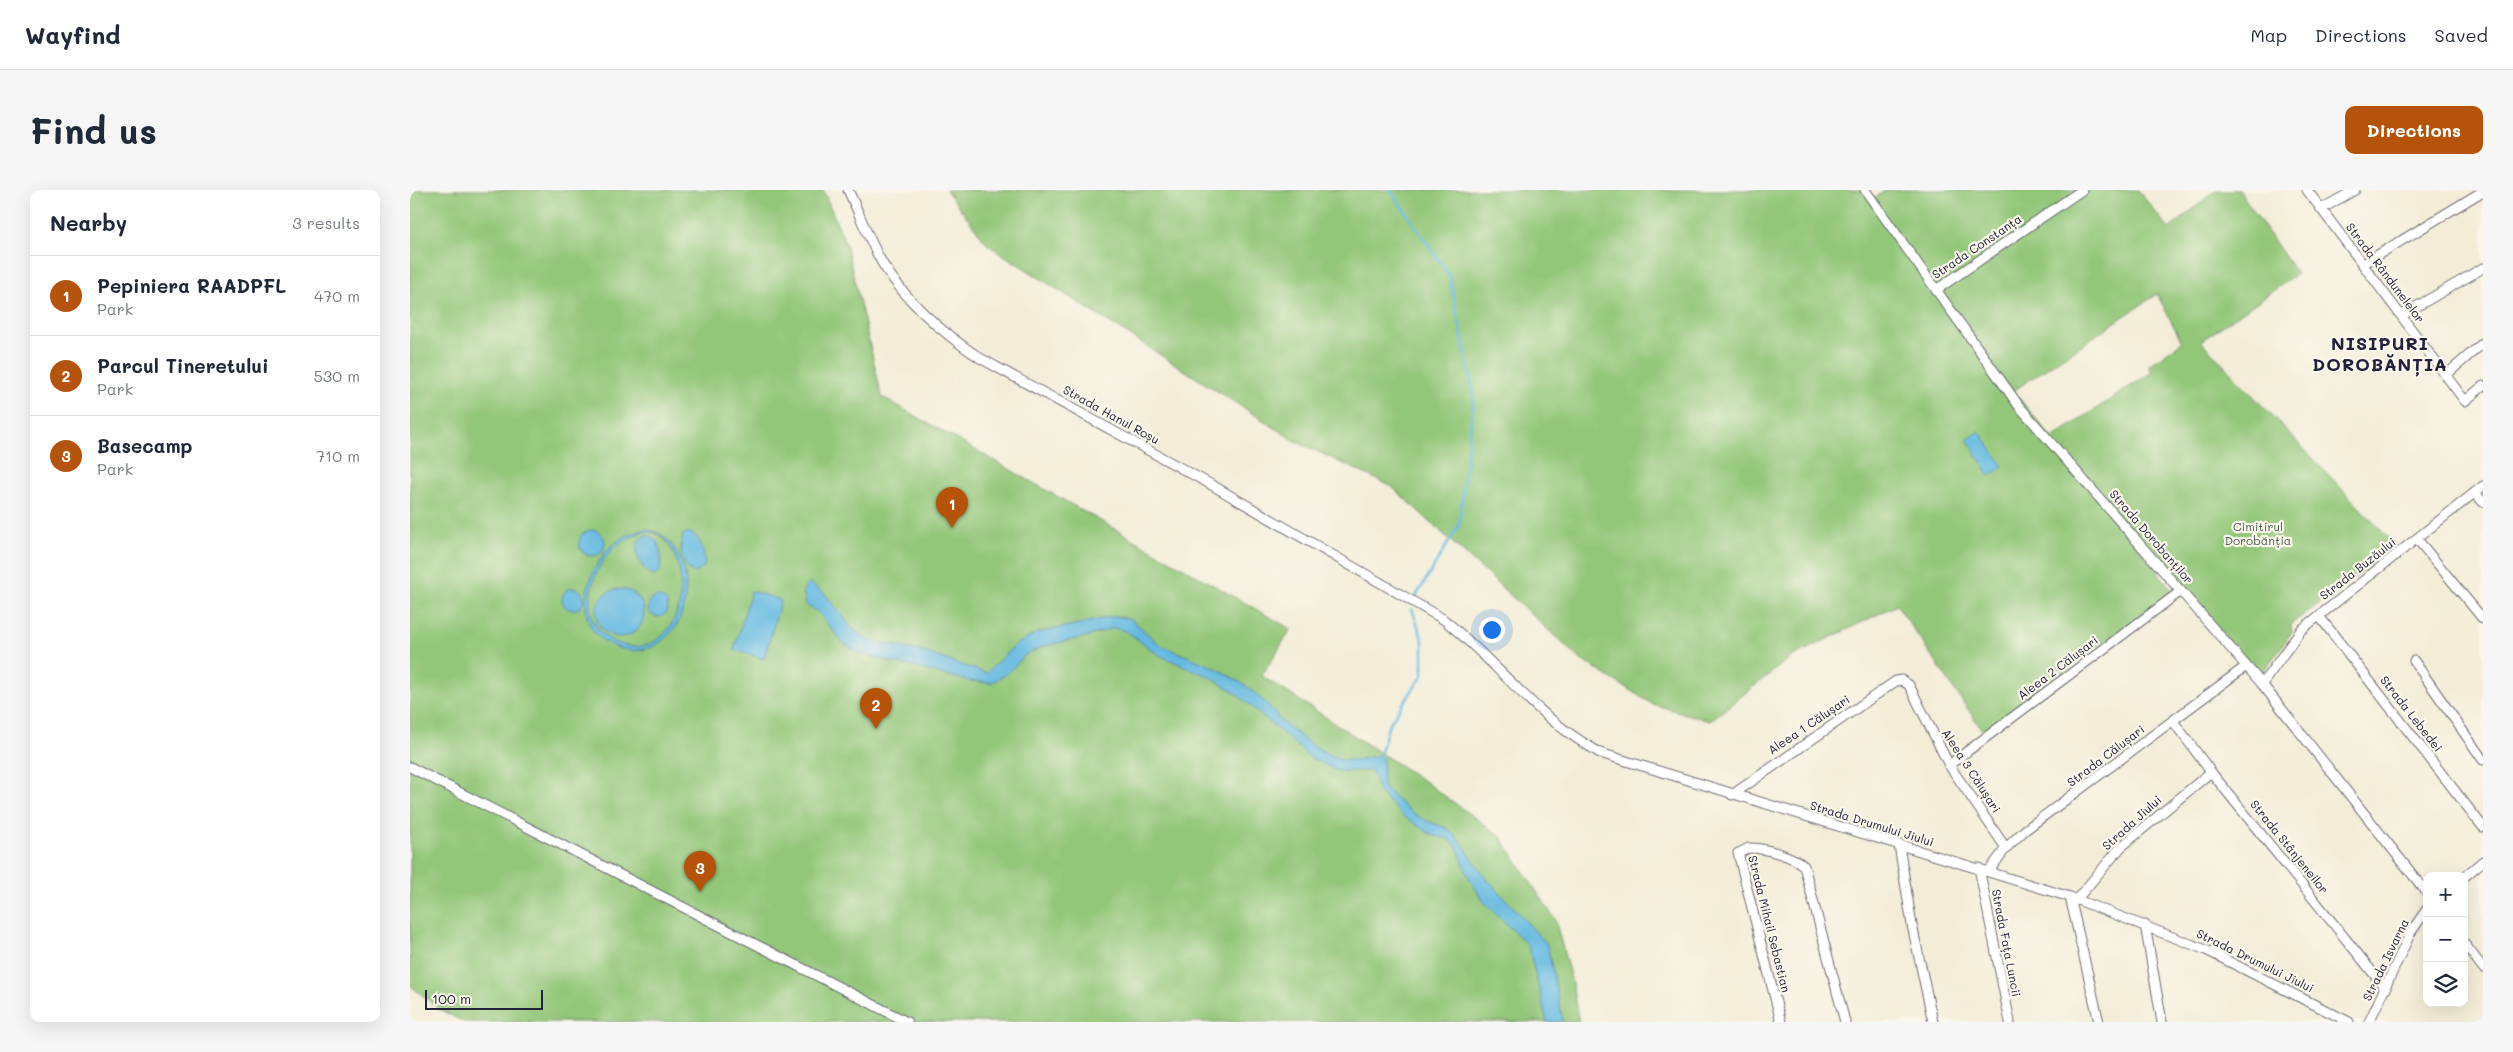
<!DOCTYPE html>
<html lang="en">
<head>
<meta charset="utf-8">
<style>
  :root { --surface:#fff; --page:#f6f6f7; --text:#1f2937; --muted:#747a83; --line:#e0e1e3; --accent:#b45309 }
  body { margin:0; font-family:Mali,sans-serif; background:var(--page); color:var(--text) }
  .controls { position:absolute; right:15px; bottom:15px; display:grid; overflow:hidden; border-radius:10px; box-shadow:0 5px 20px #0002 }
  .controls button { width:45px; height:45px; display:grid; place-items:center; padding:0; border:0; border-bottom:1px solid var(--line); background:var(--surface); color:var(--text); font:25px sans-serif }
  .scale { position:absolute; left:15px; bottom:12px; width:118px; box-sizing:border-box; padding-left:5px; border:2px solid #22223b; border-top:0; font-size:14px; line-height:18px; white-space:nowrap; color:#22223b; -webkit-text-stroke:4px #fbf7ec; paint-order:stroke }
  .you { position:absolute; left:1081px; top:439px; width:18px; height:18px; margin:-12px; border:4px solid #fff; border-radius:50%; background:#1a73e8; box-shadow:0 0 0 8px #1a73e833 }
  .badge { display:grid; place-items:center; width:32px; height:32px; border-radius:50%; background:var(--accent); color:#fff; font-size:16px; font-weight:700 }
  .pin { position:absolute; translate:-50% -41px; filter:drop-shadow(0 1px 2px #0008) }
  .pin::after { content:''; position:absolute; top:26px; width:18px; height:15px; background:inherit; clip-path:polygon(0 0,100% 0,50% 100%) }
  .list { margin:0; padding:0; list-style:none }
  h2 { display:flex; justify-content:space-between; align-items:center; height:65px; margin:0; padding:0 20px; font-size:21px }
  h2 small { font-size:16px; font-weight:400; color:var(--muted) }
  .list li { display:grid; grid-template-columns:32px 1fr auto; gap:15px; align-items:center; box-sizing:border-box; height:80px; padding:0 20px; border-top:1px solid var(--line) }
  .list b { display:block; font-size:19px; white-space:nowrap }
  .list p { margin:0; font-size:16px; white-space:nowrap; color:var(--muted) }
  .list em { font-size:16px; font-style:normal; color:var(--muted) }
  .icon { flex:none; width:28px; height:28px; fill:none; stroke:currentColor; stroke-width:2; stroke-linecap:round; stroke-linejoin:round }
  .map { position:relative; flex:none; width:2073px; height:832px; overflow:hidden; border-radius:10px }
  header { display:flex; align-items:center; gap:30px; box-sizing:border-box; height:70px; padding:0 25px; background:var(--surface); border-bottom:1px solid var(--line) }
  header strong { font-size:24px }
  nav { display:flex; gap:28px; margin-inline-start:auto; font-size:18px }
  .intro { display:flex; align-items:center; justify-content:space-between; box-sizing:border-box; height:120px; padding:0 30px }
  h1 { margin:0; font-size:35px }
  .button { padding:12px 22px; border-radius:10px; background:var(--accent); color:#fff; font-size:18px; font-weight:700 }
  main { display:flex; gap:30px; padding:0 30px }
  aside { flex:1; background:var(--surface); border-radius:10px; box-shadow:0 5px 20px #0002 }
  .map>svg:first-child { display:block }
</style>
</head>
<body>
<header>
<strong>Wayfind</strong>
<nav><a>Map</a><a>Directions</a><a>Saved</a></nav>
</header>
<div class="intro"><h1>Find us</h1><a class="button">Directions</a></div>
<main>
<aside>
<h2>Nearby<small>3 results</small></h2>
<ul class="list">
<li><span class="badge">1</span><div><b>Pepiniera RAADPFL</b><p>Park</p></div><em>470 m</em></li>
<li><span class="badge">2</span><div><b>Parcul Tineretului</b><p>Park</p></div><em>530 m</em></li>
<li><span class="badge">3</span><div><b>Basecamp</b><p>Park</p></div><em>710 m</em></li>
</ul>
</aside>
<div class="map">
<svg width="2073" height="832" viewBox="0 0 2073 832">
  <rect width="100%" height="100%" fill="#fbf7ec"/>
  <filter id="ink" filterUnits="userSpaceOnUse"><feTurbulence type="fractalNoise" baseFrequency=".02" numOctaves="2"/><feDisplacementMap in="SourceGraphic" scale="10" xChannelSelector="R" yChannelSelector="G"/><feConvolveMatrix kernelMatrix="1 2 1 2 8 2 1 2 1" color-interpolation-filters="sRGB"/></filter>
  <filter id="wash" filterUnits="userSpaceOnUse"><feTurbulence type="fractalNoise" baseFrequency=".0096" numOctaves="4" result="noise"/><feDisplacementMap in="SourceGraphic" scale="20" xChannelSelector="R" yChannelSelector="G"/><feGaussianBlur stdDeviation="1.12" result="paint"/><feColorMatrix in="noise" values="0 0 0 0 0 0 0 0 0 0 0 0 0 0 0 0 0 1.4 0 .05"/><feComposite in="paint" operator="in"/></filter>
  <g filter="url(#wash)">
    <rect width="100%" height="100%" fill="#f3edd8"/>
    <g fill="#92c678" stroke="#5a745a" fill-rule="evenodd">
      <path d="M0,0H413L436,54L472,207L881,439L852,486L1014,591L1090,646L1145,729L1161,789L1169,832H54L29,819L0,795Z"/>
      <path d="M536,0H1454L1461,10L1476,0H1728L1759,39L1806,0H1829L1887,84L1791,151L1987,357L1881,434L1882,442L1850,486L1651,261L1763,401L1574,543L1487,415L1381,467L1300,531L1242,514L1170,469L981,296L887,252L578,55ZM1747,104L1772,152L1738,176L1742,182L1642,248L1603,201Z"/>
    </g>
    <g fill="#64b9e1" stroke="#436e8e">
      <path d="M1569,241L1593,276L1580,286L1557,249Z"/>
      <path d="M236,339C256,342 267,359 273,377C278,393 276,411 271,426C268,436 261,443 253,450C244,458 230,462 217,460C158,449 170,385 204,353L206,356C176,383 164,441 213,455C224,458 235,457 245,451C289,425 271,335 233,342C224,344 216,350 209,355L206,352L217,345Z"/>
      <circle cx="182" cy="353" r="13"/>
      <path d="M278,342C291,345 296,366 294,377L285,383C270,376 269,360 273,345Z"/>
      <path d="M236,345C253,349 252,368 250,381L245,386C231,381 223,364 229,350Z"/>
      <path d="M400,393L415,404L442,438L458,450L510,461L576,483L605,455L627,443L705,426L721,429L750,455L806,478L835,495L856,513L872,532L903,556L931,570H946L970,565L973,570V597L1001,622L1015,630L1037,638L1048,648L1077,689L1137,754L1153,832H1137L1118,755L1073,711L1059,688L1046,655L1038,649L1022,645L993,626L969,602L962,581H928L901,568L827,504L802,488L749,465L716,441L704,438L676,447L634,456L615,465L598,483L581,493L559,491L450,464L432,452L408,422L396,415L393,400Z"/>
      <circle cx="163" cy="409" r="11"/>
      <circle cx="210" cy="423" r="24"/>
      <path d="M341,401L371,410L354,469L324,460Z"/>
      <circle cx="248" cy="417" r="10"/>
    </g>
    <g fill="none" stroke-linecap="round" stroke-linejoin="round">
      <g stroke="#64b9e1" stroke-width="2.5">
        <path d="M980,0L1039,85L1064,204L1049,335L1006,406"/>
        <path d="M970,565L979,534L1013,485V451L1002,419"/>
      </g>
    </g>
  </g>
  <g filter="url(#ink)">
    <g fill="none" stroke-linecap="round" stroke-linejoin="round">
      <defs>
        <g id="minor">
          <path d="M438,0C450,25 460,53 474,76C498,113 534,144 570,168L800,294L1033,429C1067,456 1096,489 1128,518C1147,536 1168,550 1190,563L1660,707L1796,760L1939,832"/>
          <path d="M1455,0L1609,216L1852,494L2017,703"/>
          <path d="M1897,0L2055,211L2073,196"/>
          <path d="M1911,19L1945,0"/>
          <path d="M1953,74L2073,1"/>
          <path d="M1526,100L1672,0"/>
          <path d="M1992,125L2073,78"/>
          <path d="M2036,185L2073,153"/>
          <path d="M2065,303L2073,312"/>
          <path d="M2007,349L2073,429"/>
          <path d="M1909,426L2073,637"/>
          <path d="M2004,471L2073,570"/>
          <path d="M1852,494L1891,440L2073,296"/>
          <path d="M1763,531L1801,582L1976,799"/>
          <path d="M1539,575L1771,401"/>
          <path d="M0,577L497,832"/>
          <path d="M1322,605L1486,491L1491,490L1499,495L1539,575L1596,658"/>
          <path d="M1489,655L1502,735L1523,832"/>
          <path d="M1569,678L1600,832"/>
          <path d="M1579,681L1596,658L1615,640L1835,477"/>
          <path d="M2054,687L2073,671"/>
          <path d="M1660,707L1689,832"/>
          <path d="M1666,710L1711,657L1801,582"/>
          <path d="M1735,735L1752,832"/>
          <path d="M2054,753L2073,778"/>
          <path d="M1371,832L1328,663C1332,662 1336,659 1339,658C1354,658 1384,666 1394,676L1435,832"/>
          <path d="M1959,832L2001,742L2017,719"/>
        </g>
      </defs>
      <use href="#minor" stroke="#6b6972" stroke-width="11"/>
      <use href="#minor" stroke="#fff" stroke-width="9"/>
    </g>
  </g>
  <g text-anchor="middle" stroke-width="4.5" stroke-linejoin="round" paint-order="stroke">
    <g font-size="12" fill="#22223b" stroke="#fbf7ec">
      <text transform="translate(1567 57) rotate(-34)" y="4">Strada Constanța</text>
      <text transform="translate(1975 83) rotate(53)" y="4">Strada Rândunelelor</text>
      <text transform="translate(701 225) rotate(29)" y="4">Strada Hanul Roșu</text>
      <text transform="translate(1741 347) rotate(49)" y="4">Strada Dorobanților</text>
      <text transform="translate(1948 379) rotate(-38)" y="4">Strada Buzăului</text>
      <text transform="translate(1648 478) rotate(-37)" y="4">Aleea 2 Călușari</text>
      <text transform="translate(2001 524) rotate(52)" y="4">Strada Lebedei</text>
      <text transform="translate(1399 535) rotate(-34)" y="4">Aleea 1 Călușari</text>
      <text transform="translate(1696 566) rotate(-37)" y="4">Strada Călușari</text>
      <text transform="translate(1561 581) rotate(57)" y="4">Aleea 3 Călușari</text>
      <text transform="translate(1722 633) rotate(-42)" y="4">Strada Jiului</text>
      <text transform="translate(1462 634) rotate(17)" y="4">Strada Drumului Jiului</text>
      <text transform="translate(1879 657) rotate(51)" y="4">Strada Stânjeneilor</text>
      <text transform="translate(1359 734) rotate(76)" y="4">Strada Mihail Sebastian</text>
      <text transform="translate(1596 753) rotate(79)" y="4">Strada Fața Luncii</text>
      <text transform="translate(1976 770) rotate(-64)" y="4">Strada Isvarna</text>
      <text transform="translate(1845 771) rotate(26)" y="4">Strada Drumului Jiului</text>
    </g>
    <g font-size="12" fill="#495b50" stroke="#fbf7ec">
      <text x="1848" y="341">Cimitirul<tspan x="1848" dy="14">Dorobănția</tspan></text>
    </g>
    <g font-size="18" font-weight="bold" letter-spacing="1" fill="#22223b" stroke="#fbf7ec">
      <text x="1970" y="160">NISIPURI<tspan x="1970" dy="21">DOROBĂNȚIA</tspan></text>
    </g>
  </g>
</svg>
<div class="controls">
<button>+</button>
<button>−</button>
<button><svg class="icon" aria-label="layers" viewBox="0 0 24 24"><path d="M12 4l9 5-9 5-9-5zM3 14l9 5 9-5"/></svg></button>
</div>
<div class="scale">100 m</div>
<div class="you"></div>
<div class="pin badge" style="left:542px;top:338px">1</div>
<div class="pin badge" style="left:466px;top:539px">2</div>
<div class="pin badge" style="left:290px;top:702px">3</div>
</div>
</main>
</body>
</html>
